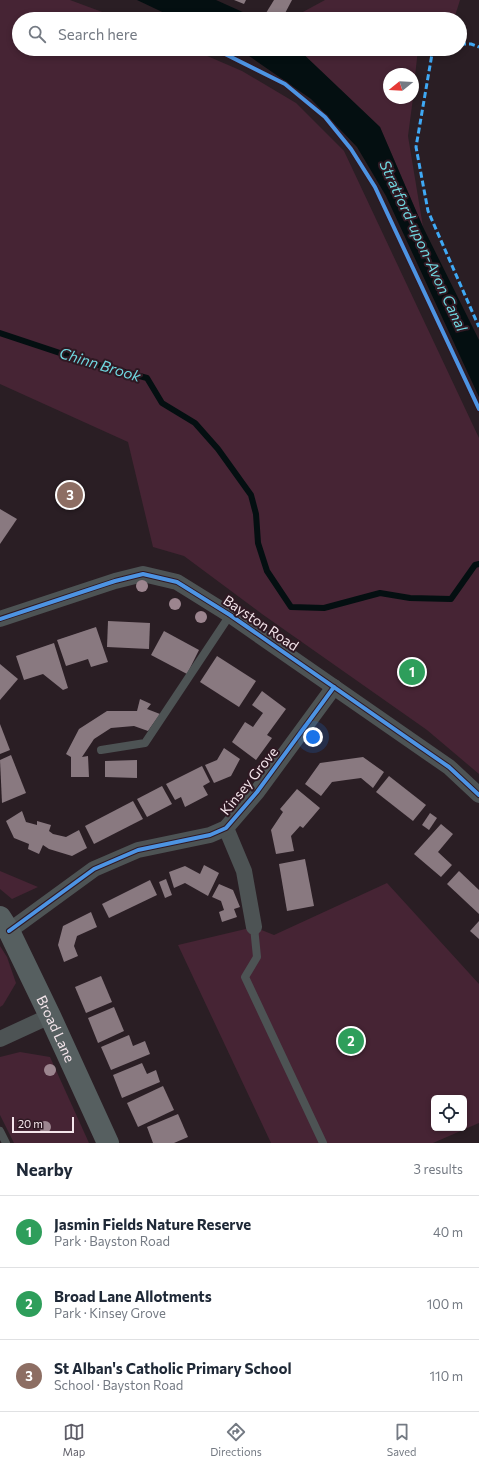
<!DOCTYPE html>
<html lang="en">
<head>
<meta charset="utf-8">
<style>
  :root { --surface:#fff; --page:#f2f2f3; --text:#1f2937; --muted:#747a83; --line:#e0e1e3; --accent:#5f5e68 }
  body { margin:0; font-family:Commissioner,sans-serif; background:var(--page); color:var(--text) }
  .controls { position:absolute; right:12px; bottom:12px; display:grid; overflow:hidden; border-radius:6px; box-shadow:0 2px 6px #0003 }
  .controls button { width:36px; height:36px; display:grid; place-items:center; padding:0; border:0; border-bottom:1px solid var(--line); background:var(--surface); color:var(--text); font:20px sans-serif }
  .compass { position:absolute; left:383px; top:68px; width:36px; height:36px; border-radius:50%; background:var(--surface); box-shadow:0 2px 6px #0003; rotate:252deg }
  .scale { position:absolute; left:12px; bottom:10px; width:62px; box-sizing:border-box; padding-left:4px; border:2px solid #f4e5eb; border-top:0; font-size:11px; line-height:14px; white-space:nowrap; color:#f4e5eb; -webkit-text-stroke:3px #2f1923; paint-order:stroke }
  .you { position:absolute; left:313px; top:737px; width:14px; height:14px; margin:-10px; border:3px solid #fff; border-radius:50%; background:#1a73e8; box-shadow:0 0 0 6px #1a73e833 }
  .badge { display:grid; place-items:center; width:26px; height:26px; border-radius:50%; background:var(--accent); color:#fff; font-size:13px; font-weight:700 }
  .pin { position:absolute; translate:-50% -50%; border:2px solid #fff; box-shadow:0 1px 4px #0006 }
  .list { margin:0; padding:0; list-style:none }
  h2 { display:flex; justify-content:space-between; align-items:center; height:52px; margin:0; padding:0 16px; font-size:17px }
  h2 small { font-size:13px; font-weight:400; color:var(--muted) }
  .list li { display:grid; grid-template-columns:26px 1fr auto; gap:12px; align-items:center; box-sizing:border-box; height:72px; padding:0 16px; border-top:1px solid var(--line) }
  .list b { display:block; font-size:15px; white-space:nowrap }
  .list p { margin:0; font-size:13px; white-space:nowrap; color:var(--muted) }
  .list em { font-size:13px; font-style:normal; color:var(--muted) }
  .icon { flex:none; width:22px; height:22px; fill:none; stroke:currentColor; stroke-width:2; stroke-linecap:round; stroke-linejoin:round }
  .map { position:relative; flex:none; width:479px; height:1143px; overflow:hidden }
  .search { position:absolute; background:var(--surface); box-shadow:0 2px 6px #0003; left:12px; right:12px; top:12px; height:44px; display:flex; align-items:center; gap:10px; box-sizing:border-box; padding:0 14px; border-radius:22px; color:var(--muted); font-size:15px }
  .sheet { height:268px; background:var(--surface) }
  nav { display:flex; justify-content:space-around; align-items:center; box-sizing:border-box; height:56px; border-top:1px solid var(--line); background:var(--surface); font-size:11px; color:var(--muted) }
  nav a { display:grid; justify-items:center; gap:2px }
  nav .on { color:var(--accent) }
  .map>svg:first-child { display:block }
</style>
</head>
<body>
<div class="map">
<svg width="479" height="1143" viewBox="0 0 479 1143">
  <rect width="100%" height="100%" fill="#2a1e24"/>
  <g fill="#462434" fill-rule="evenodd">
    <path d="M0,0H70L121,19H19V49H191L242,71L296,103L344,151L479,438V774L427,730L262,614L184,556L153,547L128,442L0,384Z"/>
    <path d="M325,0H460L454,19H290Z"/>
    <path d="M298,49H418L413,95V74H389V98H413L408,136L423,227L380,127Z"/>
    <path d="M0,871L38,887L12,899L0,889Z"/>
    <path d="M387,883L479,984V1123L433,1143H271L178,945L254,927L274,935ZM434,1098H464V1128H434Z"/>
    <path d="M0,946L7,957L16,983L3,1005L0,1007Z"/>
    <path d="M20,1052L50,1057L89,1143H14L0,1115V1057Z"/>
  </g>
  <g fill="#040f11">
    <path d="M137,0H216L258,19H177Z"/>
    <path d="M239,49H298L380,127L423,227L479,340V397L386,196L357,147L311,99Z"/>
  </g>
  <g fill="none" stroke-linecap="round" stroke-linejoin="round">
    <path stroke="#040f11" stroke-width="6" d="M0,333L87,362L147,378L162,403L195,423L218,449L251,495L256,514L258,543L267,571L291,607L324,608L380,593L410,598L451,599L475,565L479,564"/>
  </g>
  <g fill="#897980">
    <path d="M234,0H246L244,4Z"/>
    <path d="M274,0H292L282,19H277L266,13Z"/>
    <path d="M0,509L17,519L0,544Z"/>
    <path d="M108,621L150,623L149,649L107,647Z"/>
    <path d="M96,627L108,662L91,667L88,659L66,666L57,640Z"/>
    <path d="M164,631L199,650L187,674L151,655Z"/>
    <path d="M54,643L68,688L63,690L43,674L24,680L16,656Z"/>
    <path d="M217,656L256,681L239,707L200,682Z"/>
    <path d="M0,664L18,679L0,700Z"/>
    <path d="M262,691L286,709L267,735L272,738L256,760L232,742L245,722L253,727L263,713L252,705Z"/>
    <path d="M140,699L151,704L147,709L160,714L148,731L134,726L111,728L94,739L82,757L88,756L89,777H71V757L66,754L79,729L107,711H137Z"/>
    <path d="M0,724L10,750L0,754Z"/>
    <path d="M224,748L240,759L231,776L214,783L205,765L217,760Z"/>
    <path d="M11,755L26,793L2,803L0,760Z"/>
    <path d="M363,757L384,772L373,788L361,778L346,780L332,782L321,796L305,784L320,763Z"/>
    <path d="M137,760V778L105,777V761Z"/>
    <path d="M202,766L210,782L203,786L208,795L185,807L181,797L175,800L166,784Z"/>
    <path d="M389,776L426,805L413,821L376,792Z"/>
    <path d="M162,786L172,804L147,817L137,799Z"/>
    <path d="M297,789L320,808L303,828L300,826L291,836L294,851L276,854L271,830L283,812L280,809Z"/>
    <path d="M133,801L143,819L94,844L85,826Z"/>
    <path d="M22,811L26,822L37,825V821L51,825L49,831L53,834L66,837L79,830L87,848L72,856L49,849L43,845L39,854L28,849L29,844L14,838L6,821Z"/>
    <path d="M430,813L437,818L429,830L422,825Z"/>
    <path d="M441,824L453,834L438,852L452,865L441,877L414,854Z"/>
    <path d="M305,859L314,906L287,911L279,864Z"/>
    <path d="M204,865L219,873L208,896L185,883L174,888L169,872L185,866L200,874Z"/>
    <path d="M459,871L479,890V914L447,884Z"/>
    <path d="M166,879L172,895L165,898L159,882Z"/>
    <path d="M150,880L157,895L109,918L102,904Z"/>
    <path d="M219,884L233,890L240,907L234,909L237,917L222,922L219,912L224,910L221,901L212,897Z"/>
    <path d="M91,912L97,927L77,936L74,946L78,956L64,962L58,945L63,926Z"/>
    <path d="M479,921V939L470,931Z"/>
    <path d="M101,976L112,1002L86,1013L75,987Z"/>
    <path d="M114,1007L124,1031L98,1043L88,1018Z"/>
    <path d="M129,1035L133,1046L145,1041L150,1054L111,1070L101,1047Z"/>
    <path d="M142,1063L147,1074L156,1070L160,1082L122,1098L113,1075Z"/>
    <path d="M163,1086L174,1110L138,1127L127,1103Z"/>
    <path d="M178,1114L188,1137L174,1143H153L147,1127Z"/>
  </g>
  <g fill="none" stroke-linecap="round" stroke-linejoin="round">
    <g stroke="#4d5354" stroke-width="8">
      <path d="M101,750L145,743L230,615"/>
      <path d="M254,927L257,957L245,977L323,1143"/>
      <path d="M0,1131L6,1143"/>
    </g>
    <g stroke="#4d5354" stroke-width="16">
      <path d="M0,619L115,581L143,574L177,582L230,615L449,767L479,795"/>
      <path d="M226,828L244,871L254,927"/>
      <path d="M9,931L94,869L138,850L210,835L226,828L257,792L334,687"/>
      <path d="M0,1039L50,1016"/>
    </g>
    <path stroke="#565f60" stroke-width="22" id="s1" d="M0,917L9,931L50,1016L108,1143"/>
    <g stroke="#3fa9f5" stroke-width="3" stroke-dasharray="6 3" stroke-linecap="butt">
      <path d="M460,44H471L479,47"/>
      <path d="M436,49L432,54L416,147L428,211L479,327"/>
    </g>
    <defs>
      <g id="cycleway">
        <path d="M215,49L285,84L325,117L351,149L375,187L479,409"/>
        <path d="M0,619L115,581L143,574L177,582L230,615L449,767L479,795"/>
        <path d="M9,931L94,869L138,850L210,835L226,828L257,792L334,687"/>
      </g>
    </defs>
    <use href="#cycleway" stroke="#2f1923" stroke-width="6"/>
    <use href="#cycleway" stroke="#4d94e3" stroke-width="4"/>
  </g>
  <g fill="#9c858f">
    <circle cx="142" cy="586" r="6"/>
    <circle cx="175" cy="604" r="6"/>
    <circle cx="201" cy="617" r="6"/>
    <circle cx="50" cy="1070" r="6"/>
    <circle cx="45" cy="1127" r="6"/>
  </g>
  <g text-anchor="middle" stroke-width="4" stroke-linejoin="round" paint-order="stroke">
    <g font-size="14" fill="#f4e5eb" stroke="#2f1923">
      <text transform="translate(261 623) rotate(34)" y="5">Bayston Road</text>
      <text transform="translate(249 781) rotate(-51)" y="5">Kinsey Grove</text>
      <text dy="5" stroke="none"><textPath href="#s1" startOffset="125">Broad Lane</textPath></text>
    </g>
    <g font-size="15" font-style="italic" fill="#70d8e1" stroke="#2f1923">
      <text transform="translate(423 246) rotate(65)" y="5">Stratford-upon-Avon Canal</text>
      <text transform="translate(100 365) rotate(17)" y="5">Chinn Brook</text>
    </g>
  </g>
</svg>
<div class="controls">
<button><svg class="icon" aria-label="locate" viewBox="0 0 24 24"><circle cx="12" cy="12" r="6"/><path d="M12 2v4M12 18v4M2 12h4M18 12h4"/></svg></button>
</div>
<svg class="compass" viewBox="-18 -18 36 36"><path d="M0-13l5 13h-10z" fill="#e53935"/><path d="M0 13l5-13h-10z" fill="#747a83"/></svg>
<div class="scale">20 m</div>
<div class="you"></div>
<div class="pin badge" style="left:412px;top:672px;background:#2e9e5b">1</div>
<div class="pin badge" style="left:351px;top:1041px;background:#2e9e5b">2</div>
<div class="pin badge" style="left:70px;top:495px;background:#8d6e63">3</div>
<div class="search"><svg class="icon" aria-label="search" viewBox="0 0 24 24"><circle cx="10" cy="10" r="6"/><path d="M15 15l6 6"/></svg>Search here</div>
</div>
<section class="sheet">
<h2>Nearby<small>3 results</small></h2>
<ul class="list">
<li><span class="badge" style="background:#2e9e5b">1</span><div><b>Jasmin Fields Nature Reserve</b><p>Park · Bayston Road</p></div><em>40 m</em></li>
<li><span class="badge" style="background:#2e9e5b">2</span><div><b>Broad Lane Allotments</b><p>Park · Kinsey Grove</p></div><em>100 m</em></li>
<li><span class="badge" style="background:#8d6e63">3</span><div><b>St Alban's Catholic Primary School</b><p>School · Bayston Road</p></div><em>110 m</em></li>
</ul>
</section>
<nav>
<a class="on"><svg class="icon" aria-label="map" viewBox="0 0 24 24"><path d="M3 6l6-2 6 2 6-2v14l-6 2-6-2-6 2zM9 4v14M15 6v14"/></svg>Map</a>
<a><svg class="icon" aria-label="directions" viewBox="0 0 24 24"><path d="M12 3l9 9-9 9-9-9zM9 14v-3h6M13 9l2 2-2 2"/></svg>Directions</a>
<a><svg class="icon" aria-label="saved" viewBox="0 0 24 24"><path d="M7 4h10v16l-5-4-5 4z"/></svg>Saved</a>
</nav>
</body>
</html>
